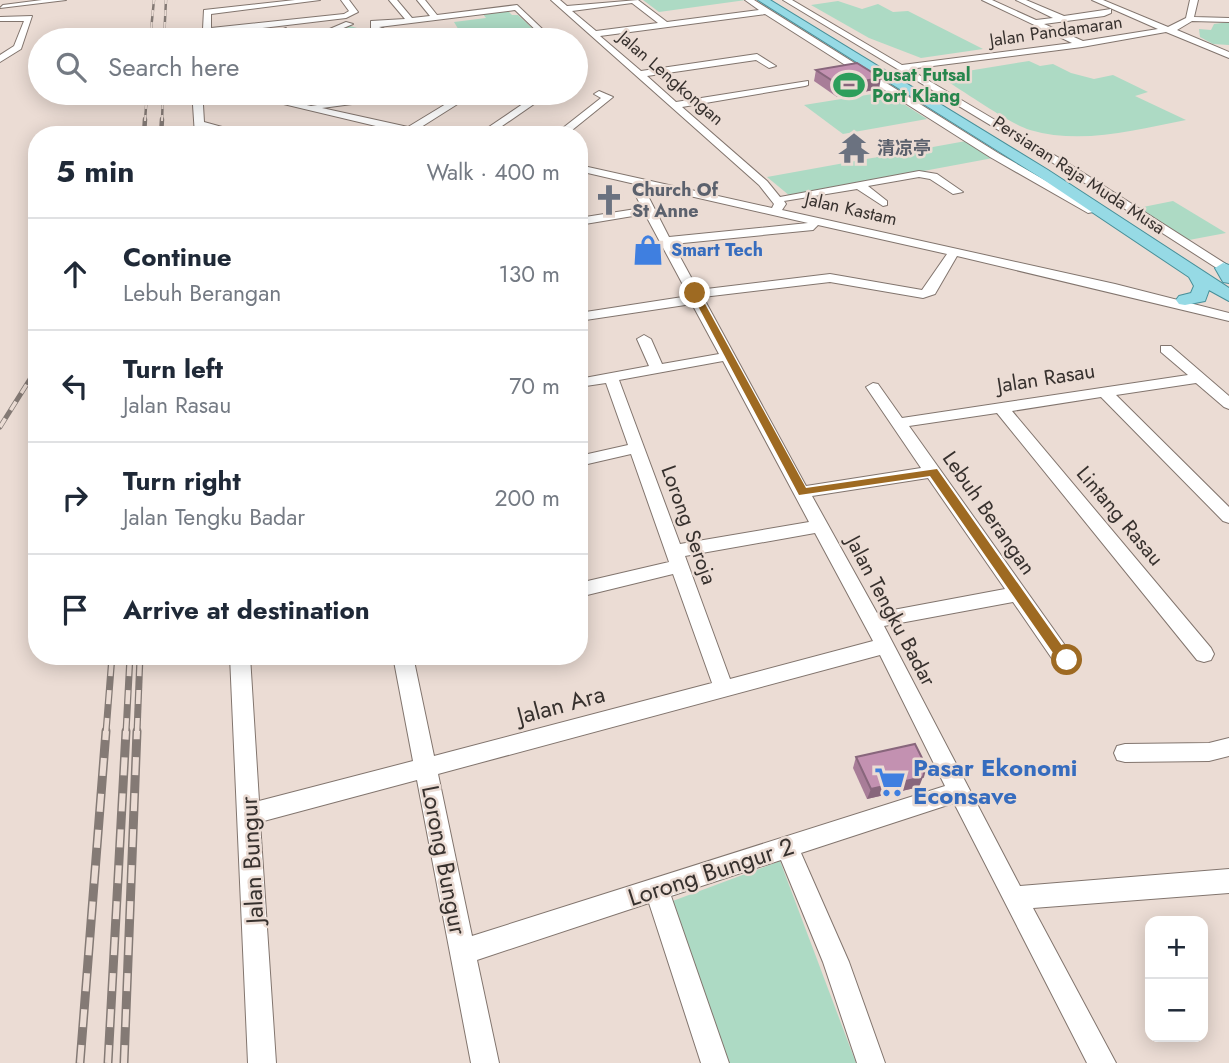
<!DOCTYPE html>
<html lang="en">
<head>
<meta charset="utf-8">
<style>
  :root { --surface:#fff; --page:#f6f6f7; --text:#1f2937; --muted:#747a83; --line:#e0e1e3 }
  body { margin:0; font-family:Jost,"Noto Sans SC",sans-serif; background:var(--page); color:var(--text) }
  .controls { position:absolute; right:21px; bottom:21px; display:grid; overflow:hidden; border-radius:14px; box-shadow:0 4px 18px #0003 }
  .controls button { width:63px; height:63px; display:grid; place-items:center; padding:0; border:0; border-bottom:2px solid var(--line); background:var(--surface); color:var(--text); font:35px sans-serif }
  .stop { position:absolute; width:21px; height:21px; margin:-16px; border:5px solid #9e6a22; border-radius:50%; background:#fff }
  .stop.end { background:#9e6a22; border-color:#fff; box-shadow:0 2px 7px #0008 }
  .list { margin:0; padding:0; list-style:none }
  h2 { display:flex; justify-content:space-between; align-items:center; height:91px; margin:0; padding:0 28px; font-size:30px }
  h2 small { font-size:23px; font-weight:400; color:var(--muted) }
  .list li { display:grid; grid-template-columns:46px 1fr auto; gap:21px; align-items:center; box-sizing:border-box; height:112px; padding:0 28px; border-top:2px solid var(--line) }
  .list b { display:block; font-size:26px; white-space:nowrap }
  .list p { margin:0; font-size:23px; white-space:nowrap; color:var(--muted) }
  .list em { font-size:23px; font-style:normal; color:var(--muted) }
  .icon { flex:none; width:38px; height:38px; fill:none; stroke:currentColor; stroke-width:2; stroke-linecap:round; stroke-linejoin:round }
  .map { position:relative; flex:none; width:1229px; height:1063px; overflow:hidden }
  .search { position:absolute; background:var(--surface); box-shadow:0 4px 18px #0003; left:28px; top:28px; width:560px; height:77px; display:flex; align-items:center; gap:18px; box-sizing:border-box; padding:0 24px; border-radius:38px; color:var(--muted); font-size:26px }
  .panel { position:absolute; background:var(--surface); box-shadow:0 4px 18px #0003; left:28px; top:126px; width:560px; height:539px; border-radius:28px }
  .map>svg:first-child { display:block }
</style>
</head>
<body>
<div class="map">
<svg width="1229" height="1063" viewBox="0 0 1229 1063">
  <rect width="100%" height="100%" fill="#ebdcd4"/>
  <g fill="#addac4">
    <path d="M643,0H746L659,12Z"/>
    <path d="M838,1L862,9L878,4L893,12L908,11L983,49L921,58L869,38L811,5Z"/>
    <path d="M507,10L512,15H518L545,40H430L417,37L460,32L454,22L486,18L482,13Z"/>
    <path d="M1229,22V45L1213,44L1200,37L1199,29L1211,30L1214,24Z"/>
    <path d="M350,26L399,40H339L337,31Z"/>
    <path d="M1029,61L1040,66L1053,64L1071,73L1094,79L1113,75L1148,92L1135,96L1186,120C1134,130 1082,145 1030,130C1010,124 965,92 945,80L943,75Z"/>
    <path d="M885,92L927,119L843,134L804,105Z"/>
    <path d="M966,141L993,158L790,196L767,177Z"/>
    <path d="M1173,201L1226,233L1189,240L1138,208Z"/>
    <path d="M780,861L856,1063H729L670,902Z"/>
  </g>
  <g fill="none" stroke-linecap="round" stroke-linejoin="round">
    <defs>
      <g id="minor">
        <path d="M42,0H66L0,8L3,5Z"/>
        <path d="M295,0H320L211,14V28L344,14L349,11L341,0H349L358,12L346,18L212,34L203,29L204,10Z"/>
        <path d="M389,0H397L412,18L430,16L417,0H425L437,15L517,5L554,40H546L515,10L379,27L415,40H403L371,29V21L405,19Z"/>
        <path d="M551,0H560L567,6L638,0L667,22L759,10L745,0H754L998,153L1098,211L1088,213L990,157L765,14L600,36L641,71L757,54L776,66L769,68L756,60L647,76L676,102L808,81V85L805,86L682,107L767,181L780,197L919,171L937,174L963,192L953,194L930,179L919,177L868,186L887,201V205L883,206L857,189L784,201L786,204L782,210L1115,284L1229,313V321L957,256L935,294L923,298L830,282L703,297L806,486L921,468L866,387L873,383L878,384L902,418L1188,375L1161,352V346H1171L1229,396V409L1224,407L1196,383L1116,395L1229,507V523L1223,521L1101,397L1012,411L1211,648L1214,654L1211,660L1204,662L1197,660L997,413L909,426L1069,651L1078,654L1081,660L1078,666L1071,668L1055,663L1013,602L884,626L1020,886L1229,869V893L1033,908L1116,1063H1087L954,803L801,853L849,962L885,1063H857L823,962L781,860L671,896L729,1063H701L649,903L477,960L499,1063H471L417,780L260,822L276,1063H248L230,656H250L259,801L413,761L393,656H413L434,756L712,683L673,574L579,597V583L669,562L631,454L579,466V456L628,445L606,383L579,387V379L649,366L637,339L644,335L651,339L662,364L719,354L692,304L579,321V313L689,296L645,214L579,225V218L642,208L634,192L635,184L579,171V165L772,208L774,204L759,185ZM632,3L658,23L596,31L572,11ZM646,186L808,223L669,237L646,192ZM818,225L947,254L922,290L830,274L698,290L673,244L813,230ZM723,361L809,522L680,544L619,380ZM928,478L1005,589L877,613L812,496ZM815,533L873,641L730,679L685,556ZM880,655L945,786L472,936L438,774Z"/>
        <path d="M783,0H792L902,65L1072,43L982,0H992L1036,20L1053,18L1016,0H1026L1064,16L1111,9V13L1104,16L1044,24L1083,41L1158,29L1092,0H1103L1168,27L1186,18L1190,0H1198L1194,17L1229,18V22L1192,21L1177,30L1229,52V58L1166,32L1082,47L909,69L1071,165L1229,266V276L1063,169Z"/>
        <path d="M32,16L21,49L0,62V55L14,46L24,21H0V17Z"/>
        <path d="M346,22L353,24L315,40H304Z"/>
        <path d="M286,28L289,32L266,40H255Z"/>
        <path d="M576,61L583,66L576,73Z"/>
        <path d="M599,91L613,97L566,135H554L601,98L594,94Z"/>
        <path d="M197,93H207L203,105L204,122L251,135H232L205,128V135H195L193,105Z"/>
        <path d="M237,93H254L311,106L393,93H417L412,96L322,108L408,127L464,93H475L418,129L435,135H401V132Z"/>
        <path d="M539,93H550L489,135H477Z"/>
        <path d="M1229,738V756L1209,761L1125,762L1117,760L1114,753L1117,746L1125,744L1209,743Z"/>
      </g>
      <g id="major">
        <path d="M758,0H770L1048,170L1229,288V301L1209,290L1205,301L1185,305L1179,304L1176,300L1179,296L1191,293L1194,286L1189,277L1038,176Z"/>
        <path d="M1223,263L1229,265V283L1223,282L1215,268Z"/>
      </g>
    </defs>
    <use href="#minor" stroke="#82756e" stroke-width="2"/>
    <use href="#major" stroke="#478f99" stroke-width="2"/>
    <use href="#minor" fill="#fff" fill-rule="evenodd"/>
    <use href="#major" fill="#96dae5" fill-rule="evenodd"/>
    <defs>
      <g id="rail-far4">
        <path d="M150,40L154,0"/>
        <path d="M164,40L166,0"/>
        <path d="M145,121L147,93"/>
        <path d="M162,121L163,93"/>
      </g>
      <g id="rail-far3">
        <path d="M144,135L145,119"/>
        <path d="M161,135L162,119"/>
      </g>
      <path id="rail-far2" d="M0,427L37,368"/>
      <g id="rail-far1">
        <path d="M106,732L112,656"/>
        <path d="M126,732L130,656"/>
        <path d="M137,732L140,656"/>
      </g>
      <g id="rail">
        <path d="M80,1063L106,731"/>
        <path d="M108,1063L126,731"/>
        <path d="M124,1063L137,731"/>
      </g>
    </defs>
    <use href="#rail-far4" stroke="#847a75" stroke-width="2.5"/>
    <use href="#rail-far3" stroke="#847a75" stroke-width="4.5"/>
    <use href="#rail-far2" stroke="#847a75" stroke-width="5"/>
    <use href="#rail-far1" stroke="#847a75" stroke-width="7"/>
    <use href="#rail" stroke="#847a75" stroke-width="9"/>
    <use href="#rail-far4" stroke="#ebdcd4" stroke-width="2" stroke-dasharray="6" stroke-linecap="butt"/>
    <use href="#rail-far3" stroke="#ebdcd4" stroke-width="2.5" stroke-dasharray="9" stroke-linecap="butt"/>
    <use href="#rail-far2" stroke="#ebdcd4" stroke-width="3.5" stroke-dasharray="10" stroke-linecap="butt"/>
    <use href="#rail-far1" stroke="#ebdcd4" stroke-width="4.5" stroke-dasharray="14" stroke-linecap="butt"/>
    <use href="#rail" stroke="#ebdcd4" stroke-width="6" stroke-dasharray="18" stroke-linecap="butt"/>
  </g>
  <g fill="#a87d98">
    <path d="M816,70L879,89L837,97L814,81Z"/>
    <path d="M856,757L919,787L867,799L853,768Z"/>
  </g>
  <g fill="#88667c">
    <path d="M881,78L879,89L837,97L839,85Z"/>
    <path d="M923,777L919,787L867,799L871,789Z"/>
  </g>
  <g fill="#c391b1" stroke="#88667c" stroke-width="2">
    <path d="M857,63L881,78L839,85L816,70Z"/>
    <path d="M915,744L926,766L923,777L871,789L856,757Z"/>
  </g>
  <path fill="#9e6a22" d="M695,291L699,293L806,488L937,469L1067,653L1072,656V664L1067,665L1058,660L930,476L799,495L691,293Z"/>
  <defs>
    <symbol id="stadium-bare" viewBox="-9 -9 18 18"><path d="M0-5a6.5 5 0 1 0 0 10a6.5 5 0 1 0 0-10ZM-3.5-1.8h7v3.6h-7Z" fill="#2e9e5b" stroke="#ebdcd4" stroke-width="2.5" paint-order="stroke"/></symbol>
    <symbol id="temple-bare" viewBox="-9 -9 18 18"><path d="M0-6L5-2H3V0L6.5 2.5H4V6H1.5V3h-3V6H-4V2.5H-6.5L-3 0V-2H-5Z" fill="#6b7280" stroke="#ebdcd4" stroke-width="2.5" paint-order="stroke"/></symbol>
    <symbol id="church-bare" viewBox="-9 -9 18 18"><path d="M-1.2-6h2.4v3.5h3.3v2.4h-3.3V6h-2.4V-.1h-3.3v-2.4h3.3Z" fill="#6b7280" stroke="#ebdcd4" stroke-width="2.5" paint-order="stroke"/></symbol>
    <symbol id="shop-bare" viewBox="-9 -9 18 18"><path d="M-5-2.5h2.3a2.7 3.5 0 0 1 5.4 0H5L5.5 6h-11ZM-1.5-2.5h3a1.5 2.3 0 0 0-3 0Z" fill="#3f7fe0" stroke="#ebdcd4" stroke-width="2.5" paint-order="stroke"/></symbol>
    <symbol id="supermarket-bare" viewBox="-9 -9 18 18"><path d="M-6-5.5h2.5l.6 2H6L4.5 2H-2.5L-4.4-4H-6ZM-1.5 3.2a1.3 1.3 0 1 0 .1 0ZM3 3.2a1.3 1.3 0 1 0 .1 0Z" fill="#3f7fe0" stroke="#ebdcd4" stroke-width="2.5" paint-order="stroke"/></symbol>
  </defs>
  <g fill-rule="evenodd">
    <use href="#stadium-bare" x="827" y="63" width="44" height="44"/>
    <use href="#temple-bare" x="832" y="126" width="44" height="44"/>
    <use href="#church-bare" x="587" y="178" width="44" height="44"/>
    <use href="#shop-bare" x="626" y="228" width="44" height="44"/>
    <use href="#supermarket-bare" x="868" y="760" width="44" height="44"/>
  </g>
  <g text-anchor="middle" stroke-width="5" stroke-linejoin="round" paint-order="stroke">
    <g font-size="18" fill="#37312e" stroke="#ebdcd4">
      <text transform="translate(1056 31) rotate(-8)" y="6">Jalan Pandamaran</text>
      <text transform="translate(671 78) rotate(41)" y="6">Jalan Lengkongan</text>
      <text transform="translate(1079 175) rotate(33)" y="6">Persiaran Raja Muda Musa</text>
      <text transform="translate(851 209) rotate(13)" y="6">Jalan Kastam</text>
    </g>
    <g font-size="18" font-weight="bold" fill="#27864d" stroke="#ebdcd4" text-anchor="start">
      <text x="872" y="81">Pusat Futsal<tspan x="872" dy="21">Port Klang</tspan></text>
    </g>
    <g font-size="18" font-weight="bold" fill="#5b616d" stroke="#ebdcd4" text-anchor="start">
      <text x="877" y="154">清凉亭</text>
      <text x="632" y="196">Church Of<tspan x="632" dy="21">St Anne</tspan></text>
    </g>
    <g font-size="18" font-weight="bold" fill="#366cbe" stroke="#ebdcd4" text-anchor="start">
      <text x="671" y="256">Smart Tech</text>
    </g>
    <g font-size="21" fill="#37312e" stroke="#ebdcd4">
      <text transform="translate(1046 378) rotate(-9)" y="7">Jalan Rasau</text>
      <text transform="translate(989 513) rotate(55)" y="7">Lebuh Berangan</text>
      <text transform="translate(1120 516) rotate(50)" y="7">Lintang Rasau</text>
      <text transform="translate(689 525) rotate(70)" y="7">Lorong Seroja</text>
      <text transform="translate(891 611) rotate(62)" y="7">Jalan Tengku Badar</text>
    </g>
    <g font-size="24" fill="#37312e" stroke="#ebdcd4">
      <text transform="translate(561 705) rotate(-15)" y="8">Jalan Ara</text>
      <text transform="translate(252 860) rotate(-93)" y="8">Jalan Bungur</text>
      <text transform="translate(444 860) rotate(79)" y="8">Lorong Bungur</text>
      <text transform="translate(711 872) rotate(-18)" y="8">Lorong Bungur 2</text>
    </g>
    <g font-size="24" font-weight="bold" fill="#366cbe" stroke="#ebdcd4" text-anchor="start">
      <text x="913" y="776">Pasar Ekonomi<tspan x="913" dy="28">Econsave</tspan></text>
    </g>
  </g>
</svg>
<div class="controls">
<button>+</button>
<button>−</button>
</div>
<div class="stop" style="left:1067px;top:660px"></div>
<div class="stop end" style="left:695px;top:293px"></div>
<div class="search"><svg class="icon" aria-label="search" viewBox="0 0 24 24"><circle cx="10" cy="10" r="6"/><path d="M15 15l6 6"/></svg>Search here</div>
<section class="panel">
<h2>5 min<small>Walk · 400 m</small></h2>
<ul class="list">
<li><svg class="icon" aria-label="ahead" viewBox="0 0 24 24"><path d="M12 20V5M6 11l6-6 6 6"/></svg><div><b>Continue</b><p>Lebuh Berangan</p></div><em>130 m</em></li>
<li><svg class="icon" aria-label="left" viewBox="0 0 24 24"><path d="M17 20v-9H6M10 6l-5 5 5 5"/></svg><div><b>Turn left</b><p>Jalan Rasau</p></div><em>70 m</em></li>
<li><svg class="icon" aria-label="right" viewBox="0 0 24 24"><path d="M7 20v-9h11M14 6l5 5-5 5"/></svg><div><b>Turn right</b><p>Jalan Tengku Badar</p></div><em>200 m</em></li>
<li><svg class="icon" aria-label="arrive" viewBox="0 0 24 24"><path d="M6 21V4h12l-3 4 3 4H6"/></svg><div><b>Arrive at destination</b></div></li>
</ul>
</section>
</div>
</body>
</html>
